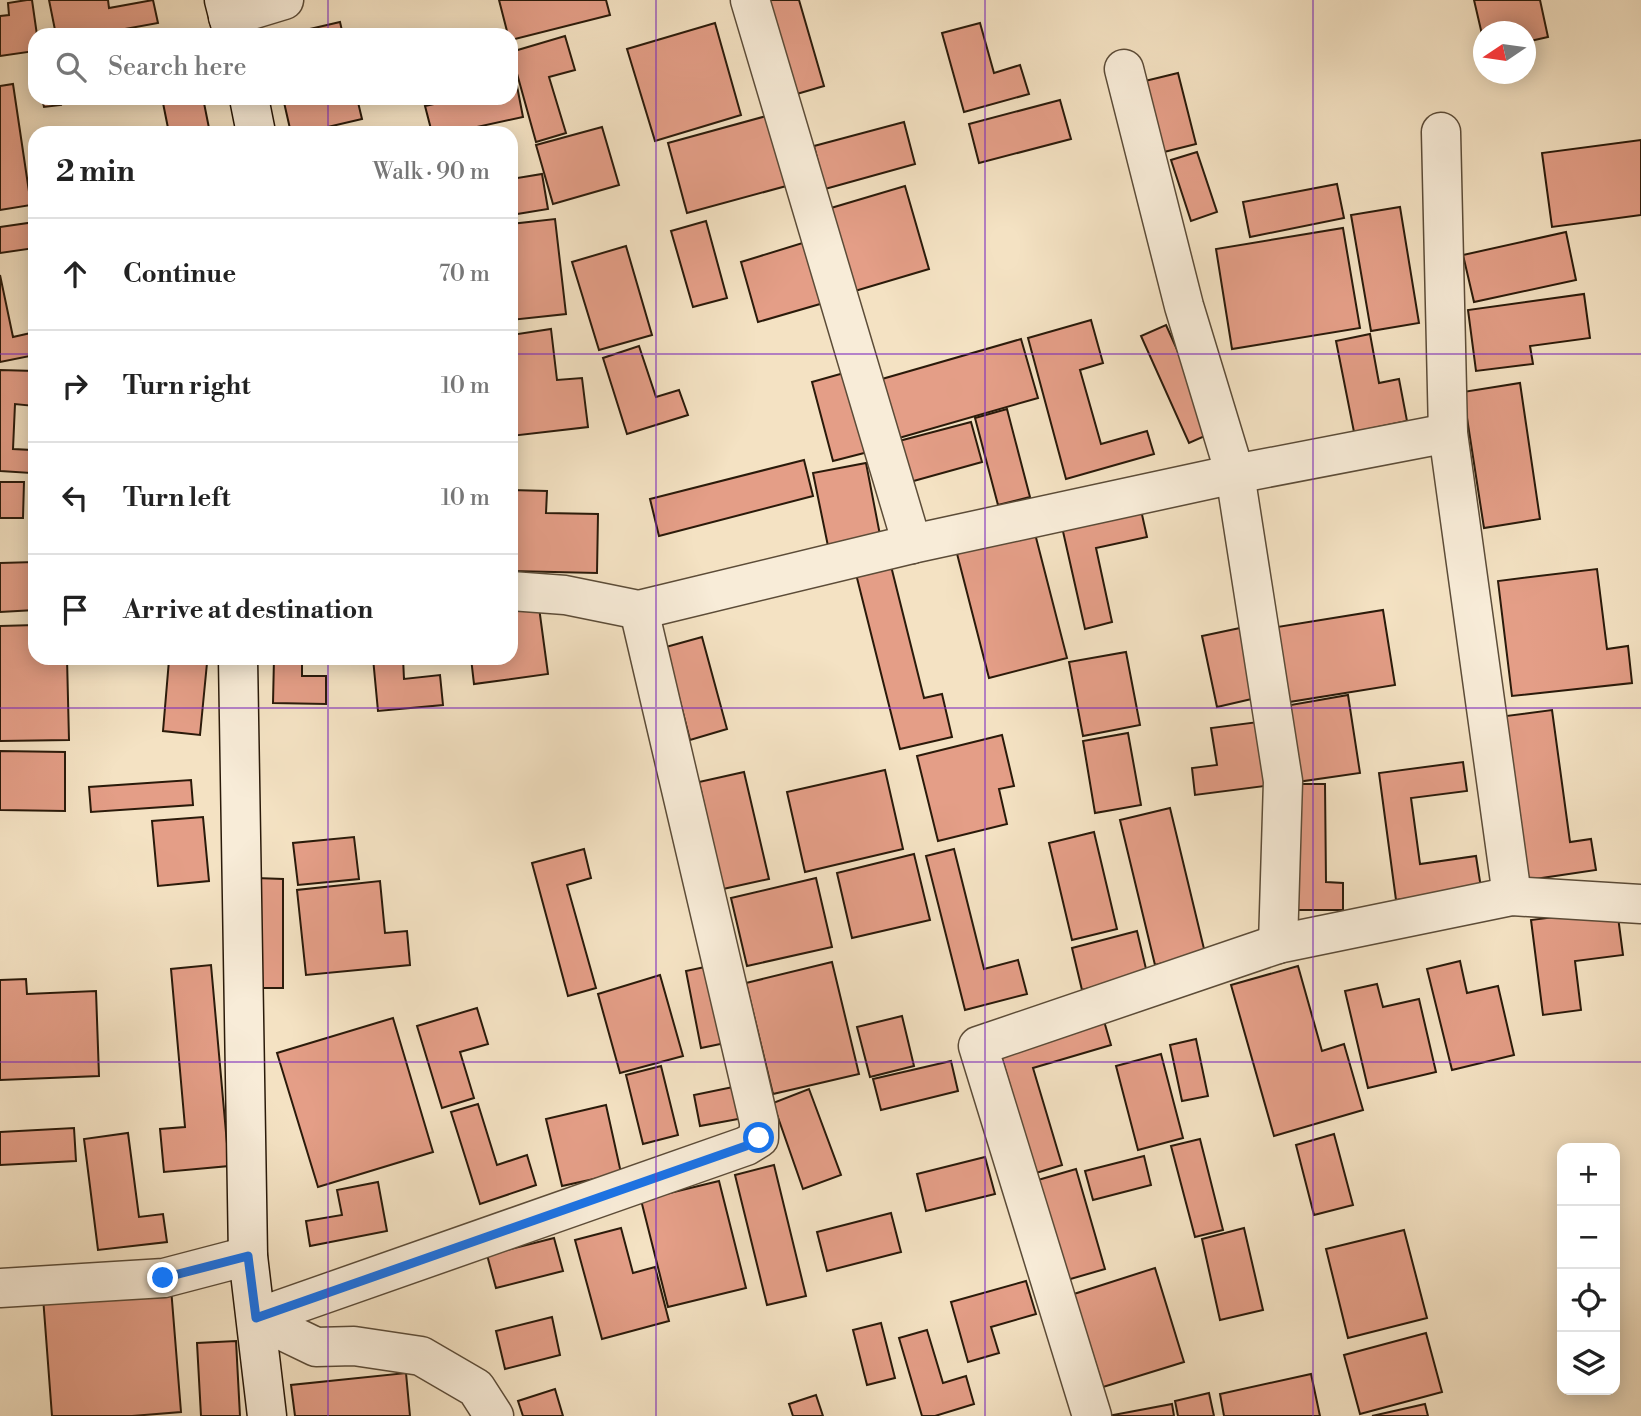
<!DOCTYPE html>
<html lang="en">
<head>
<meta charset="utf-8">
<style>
  :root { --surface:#fff; --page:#f6f6f6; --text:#222; --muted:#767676; --line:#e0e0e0 }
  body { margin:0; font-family:"Libre Bodoni",serif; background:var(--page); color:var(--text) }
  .controls { position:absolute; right:21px; bottom:21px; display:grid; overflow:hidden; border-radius:14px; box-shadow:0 4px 18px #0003 }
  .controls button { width:63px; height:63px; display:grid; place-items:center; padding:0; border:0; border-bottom:2px solid var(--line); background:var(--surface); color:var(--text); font:35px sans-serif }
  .compass { position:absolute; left:1473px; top:21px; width:63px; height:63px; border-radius:50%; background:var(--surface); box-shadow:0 4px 18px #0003; rotate:257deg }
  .stop { position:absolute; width:21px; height:21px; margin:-16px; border:5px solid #1a73e8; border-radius:50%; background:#fff }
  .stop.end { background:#1a73e8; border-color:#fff; box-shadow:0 2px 7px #0008 }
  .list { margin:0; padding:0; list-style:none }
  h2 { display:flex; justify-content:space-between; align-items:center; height:91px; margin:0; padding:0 28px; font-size:30px }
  h2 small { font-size:23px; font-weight:400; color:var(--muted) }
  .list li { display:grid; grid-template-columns:46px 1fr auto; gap:21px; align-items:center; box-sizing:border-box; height:112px; padding:0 28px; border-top:2px solid var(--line) }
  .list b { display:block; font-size:26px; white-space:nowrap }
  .list em { font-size:23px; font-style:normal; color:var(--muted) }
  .icon { flex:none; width:38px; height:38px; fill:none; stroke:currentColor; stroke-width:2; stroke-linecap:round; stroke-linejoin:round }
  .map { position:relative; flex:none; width:1641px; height:1416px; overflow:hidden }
  .search { position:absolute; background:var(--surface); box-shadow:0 4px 18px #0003; left:28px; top:28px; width:490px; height:77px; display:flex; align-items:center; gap:18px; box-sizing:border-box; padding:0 24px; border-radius:21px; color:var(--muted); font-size:26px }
  .panel { position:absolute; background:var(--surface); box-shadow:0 4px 18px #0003; left:28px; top:126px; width:490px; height:539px; border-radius:21px }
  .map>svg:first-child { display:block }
</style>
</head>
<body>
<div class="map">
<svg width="1641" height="1416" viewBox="0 0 1641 1416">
  <rect width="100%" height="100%" fill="#f4e2c3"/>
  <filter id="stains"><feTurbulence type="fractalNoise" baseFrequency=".00286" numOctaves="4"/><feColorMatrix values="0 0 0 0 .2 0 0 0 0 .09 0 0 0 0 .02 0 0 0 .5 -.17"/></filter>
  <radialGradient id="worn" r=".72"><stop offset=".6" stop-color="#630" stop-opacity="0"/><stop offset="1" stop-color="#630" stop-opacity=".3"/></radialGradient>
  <g fill="#e49e87" stroke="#2a1a0a" stroke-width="2">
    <path d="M27,0H32L37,35H35V51L0,56V16L9,15L8,3Z"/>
    <path d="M49,0H108L109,8L153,0L158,23L92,35H56Z"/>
    <path d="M499,0H606L610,15L511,40V35H508Z"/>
    <path d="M762,0H799L824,86L790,96Z"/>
    <path d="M1474,0H1540L1548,37L1526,42V32H1484V43Z"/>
    <path d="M340,22L343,35H284Z"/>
    <path d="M715,23L741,115L655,141L627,49Z"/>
    <path d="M980,23L994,73L1020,65L1029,94L964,112L942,33Z"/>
    <path d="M565,36L575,70L549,77L566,133L536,142L511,52Z"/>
    <path d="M1178,73L1196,144L1164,152L1145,81Z"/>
    <path d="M13,84L31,205L0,210V86Z"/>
    <path d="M517,86L523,117L463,130V133H432L425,106L461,98H511V87Z"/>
    <path d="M42,98H60L61,105L44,107Z"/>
    <path d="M162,98H203L210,133H169Z"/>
    <path d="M283,98H357L362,119L302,133H291Z"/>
    <path d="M1060,100L1071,139L979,163L969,124Z"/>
    <path d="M770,115L790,185L687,213L668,143Z"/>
    <path d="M904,122L915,164L825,189L814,146Z"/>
    <path d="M602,127L619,185L553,204L536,145Z"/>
    <path d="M1641,140V215L1552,227L1542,153Z"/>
    <path d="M1197,152L1217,212L1191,221L1171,160Z"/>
    <path d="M542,174L548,209L511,215V179Z"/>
    <path d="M1337,184L1344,218L1250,237L1243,202Z"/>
    <path d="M905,186L929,269L855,291L831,208Z"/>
    <path d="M1400,207L1419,323L1371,331L1351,215Z"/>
    <path d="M555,219L566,314L511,320V224Z"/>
    <path d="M706,221L727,298L693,307L671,231Z"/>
    <path d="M35,222V248L0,253V227Z"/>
    <path d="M1343,228L1360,328L1232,349L1216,249Z"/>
    <path d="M1566,232L1576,280L1474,302L1463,255Z"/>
    <path d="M809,241L827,302L758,322L741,262Z"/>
    <path d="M626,246L652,335L599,350L572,262Z"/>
    <path d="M0,275L13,337L35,332V355L0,362Z"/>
    <path d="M1584,294L1590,338L1530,346L1533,364L1476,371L1468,310Z"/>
    <path d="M1091,320L1103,363L1080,370L1101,444L1147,431L1154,454L1066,479L1028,338Z"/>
    <path d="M1166,325L1214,432L1189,443L1141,336Z"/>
    <path d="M551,329L557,380L582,378L588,427L511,436V335Z"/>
    <path d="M1370,334L1379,383L1399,379L1407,421L1354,432L1336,341Z"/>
    <path d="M1021,339L1038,398L899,438L882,379Z"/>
    <path d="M639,346L656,397L679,390L688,415L627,434L603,358Z"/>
    <path d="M0,370L35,371L34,406L15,404L13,449L32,450L31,473L0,471Z"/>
    <path d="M851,371L872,451L833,461L812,382Z"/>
    <path d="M1520,383L1540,519L1484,528L1463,392Z"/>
    <path d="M1007,409L1030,497L998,505L975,418Z"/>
    <path d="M971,422L982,462L910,482L899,441Z"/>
    <path d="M804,460L813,496L659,536L650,499Z"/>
    <path d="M866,463L880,535L828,546L813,473Z"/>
    <path d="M0,482H24L23,518H0Z"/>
    <path d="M511,490L547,491L546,513L598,514L597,573L511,571Z"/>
    <path d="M1141,510L1147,537L1096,548L1112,622L1085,629L1062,527Z"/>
    <path d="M1032,522L1067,658L989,678L954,542Z"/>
    <path d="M35,562V610L0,612V563Z"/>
    <path d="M890,562L924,698L942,694L952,737L900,749L855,570Z"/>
    <path d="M1597,569L1607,649L1628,646L1632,683L1512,696L1498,581Z"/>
    <path d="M538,600L548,674L474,684L471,658H511V603Z"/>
    <path d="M1383,610L1395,685L1283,703L1271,628Z"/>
    <path d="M35,625V658H67L69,740L0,741V626Z"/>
    <path d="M1240,628L1256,698L1217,707L1202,636Z"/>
    <path d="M702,637L727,729L690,740L666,647Z"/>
    <path d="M1126,652L1140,725L1083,736L1069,662Z"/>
    <path d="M274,658H302V676H326V704L273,703Z"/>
    <path d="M373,658H403L404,679L440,675L443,705L378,711Z"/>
    <path d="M169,660L207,663L200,735L163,731Z"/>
    <path d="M1348,695L1360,773L1297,782L1285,706Z"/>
    <path d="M1552,710L1570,842L1591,839L1596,870L1528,880L1506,716Z"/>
    <path d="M1258,722L1265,786L1195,795L1192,768L1217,765L1211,728Z"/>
    <path d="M1128,733L1141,805L1095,813L1083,741Z"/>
    <path d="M1002,735L1014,786L999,789L1007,824L938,841L917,756Z"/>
    <path d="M0,751L65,752V811L0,810Z"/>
    <path d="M1463,762L1467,791L1411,798L1420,864L1476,856L1481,888L1396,900L1379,773Z"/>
    <path d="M885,770L903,849L805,872L787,792Z"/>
    <path d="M744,772L769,879L723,889L699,782Z"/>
    <path d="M191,780L193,805L91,812L89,787Z"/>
    <path d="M1297,784H1325L1326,882L1343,883V910H1298Z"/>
    <path d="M1170,808L1205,953L1155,965L1120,820Z"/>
    <path d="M203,817L209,881L158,886L152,821Z"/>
    <path d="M1094,832L1117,929L1072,940L1049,843Z"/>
    <path d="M354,837L359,879L298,885L293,843Z"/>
    <path d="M584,849L591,878L567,885L596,988L568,996L532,863Z"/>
    <path d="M954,849L984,969L1018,960L1027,994L965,1010L926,856Z"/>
    <path d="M914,854L930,920L852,938L837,873Z"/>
    <path d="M256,878L283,879V988H256Z"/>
    <path d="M816,878L832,947L747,966L731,898Z"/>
    <path d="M380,881L385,933L407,931L410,965L306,975L297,890Z"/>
    <path d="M1617,909L1623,955L1575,961L1581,1010L1543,1015L1531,920Z"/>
    <path d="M1137,931L1147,973L1082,990L1072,948Z"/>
    <path d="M1460,961L1467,993L1498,986L1514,1055L1452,1070L1427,969Z"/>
    <path d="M832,962L859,1074L773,1094L746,983Z"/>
    <path d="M719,964L735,1041L701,1048L686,971Z"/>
    <path d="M211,965L229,1166L164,1172L160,1129L185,1127L171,969Z"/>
    <path d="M1298,966L1322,1051L1344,1044L1363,1110L1274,1136L1231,985Z"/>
    <path d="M660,975L683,1056L620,1073L598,994Z"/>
    <path d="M26,979L27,994L96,991L99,1076L0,1080V980Z"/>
    <path d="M1377,984L1383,1007L1419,999L1436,1072L1368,1088L1345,991Z"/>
    <path d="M477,1008L488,1044L460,1052L474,1098L442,1108L417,1026Z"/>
    <path d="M902,1016L914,1066L870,1077L857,1027Z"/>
    <path d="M393,1018L433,1152L318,1187L277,1053Z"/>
    <path d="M1104,1021L1111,1045L1033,1068L1062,1165L1036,1173L1000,1052Z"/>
    <path d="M1196,1039L1208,1096L1182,1101L1170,1045Z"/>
    <path d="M1161,1054L1183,1138L1138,1150L1116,1066Z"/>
    <path d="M951,1061L958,1091L881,1110L873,1079Z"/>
    <path d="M661,1066L678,1135L643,1144L626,1075Z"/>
    <path d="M743,1085L749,1117L700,1126L694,1095Z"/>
    <path d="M809,1089L841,1175L803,1189L773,1103Z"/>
    <path d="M478,1104L497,1165L527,1155L536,1185L480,1204L451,1112Z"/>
    <path d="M606,1105L621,1173L562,1186L546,1119Z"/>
    <path d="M74,1128L76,1161L0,1165V1132Z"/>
    <path d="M128,1133L139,1217L163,1214L167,1242L98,1250L84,1139Z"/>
    <path d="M1334,1134L1353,1205L1314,1215L1296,1145Z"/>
    <path d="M1200,1139L1223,1230L1195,1237L1171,1146Z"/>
    <path d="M1144,1156L1151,1185L1093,1200L1085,1171Z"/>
    <path d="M985,1157L995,1194L926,1211L917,1174Z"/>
    <path d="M774,1165L806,1296L767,1305L735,1175Z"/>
    <path d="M1076,1169L1105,1269L1067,1280L1038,1180Z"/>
    <path d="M719,1181L746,1288L668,1307L641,1200Z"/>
    <path d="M378,1182L387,1231L310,1246L306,1221L342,1215L337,1190Z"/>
    <path d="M891,1213L901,1252L827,1271L817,1232Z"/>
    <path d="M621,1228L633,1273L655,1267L669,1321L602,1339L575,1240Z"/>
    <path d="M1244,1228L1263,1310L1220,1320L1202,1239Z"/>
    <path d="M1404,1230L1427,1318L1348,1338L1326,1249Z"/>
    <path d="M554,1238L563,1271L496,1288L487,1255Z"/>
    <path d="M1155,1268L1184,1362L1103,1387L1074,1294Z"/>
    <path d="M1026,1281L1036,1314L991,1327L999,1353L968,1362L951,1302Z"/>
    <path d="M171,1288L181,1412L132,1416H52L43,1297Z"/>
    <path d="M552,1317L560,1355L505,1369L496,1331Z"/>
    <path d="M881,1323L895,1378L867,1385L853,1330Z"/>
    <path d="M927,1330L943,1383L966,1376L974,1404L935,1416H922L899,1338Z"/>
    <path d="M1426,1333L1442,1392L1360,1414L1344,1355Z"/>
    <path d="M236,1341L240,1416H201L197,1343Z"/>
    <path d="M406,1373L410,1416H295L291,1385Z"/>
    <path d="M1311,1374L1320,1416H1224L1220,1394Z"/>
    <path d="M555,1389L563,1416H523L518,1401Z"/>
    <path d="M1209,1393L1214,1416H1178L1175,1401Z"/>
    <path d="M816,1395L823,1416H793L789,1404Z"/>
    <path d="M1172,1404L1174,1416H1108Z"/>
    <path d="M1425,1404L1428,1416H1372Z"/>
  </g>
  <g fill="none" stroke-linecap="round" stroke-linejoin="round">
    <defs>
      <g id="street">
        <path d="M750,0L912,544"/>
        <path d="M228,17L284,0"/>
        <path d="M1124,69L1184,306L1235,474L1283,781L1278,944"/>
        <path d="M1441,132L1448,433L1512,896"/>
        <path d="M511,591L565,595L639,610L912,544L1235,474L1448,433"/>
        <path d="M0,1288L164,1278L248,1256"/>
        <path d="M256,1318L746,1146L759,1138V1122L639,610"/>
        <path d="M256,1318L316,1347L354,1346L421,1356L476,1388L494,1416"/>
        <path d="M1092,1416L978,1046L1278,944L1512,896L1641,904"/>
      </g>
      <g id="secondary">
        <path d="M224,0L233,35"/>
        <path d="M249,98L256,133"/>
        <path d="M238,658L248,1256L267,1416"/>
      </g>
    </defs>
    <use href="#street" stroke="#5c4c38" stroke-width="41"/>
    <use href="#secondary" stroke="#2a1a0a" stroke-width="41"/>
    <use href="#street" stroke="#f8ecd8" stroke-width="38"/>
    <use href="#secondary" stroke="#f8ecd8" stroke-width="38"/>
  </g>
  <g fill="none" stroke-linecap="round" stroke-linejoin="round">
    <path stroke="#1a73e8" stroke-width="9" d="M163,1278L248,1256L256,1318L746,1146L759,1138"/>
  </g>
  <path fill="none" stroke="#7b2cbf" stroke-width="2" stroke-opacity="0.55" d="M328,0V35M656,0V1416M985,0V1416M1313,0V1416M328,98V133M0,354H35M511,354H1641M328,658V1416M0,708H1641M0,1062H1641"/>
  <rect width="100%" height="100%" filter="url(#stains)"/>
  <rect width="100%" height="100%" fill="url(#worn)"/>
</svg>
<div class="controls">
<button>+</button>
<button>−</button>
<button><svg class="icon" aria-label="locate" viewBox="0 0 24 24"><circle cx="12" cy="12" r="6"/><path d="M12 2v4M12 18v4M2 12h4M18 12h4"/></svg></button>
<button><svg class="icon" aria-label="layers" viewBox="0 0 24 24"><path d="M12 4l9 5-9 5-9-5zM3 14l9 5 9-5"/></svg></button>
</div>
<svg class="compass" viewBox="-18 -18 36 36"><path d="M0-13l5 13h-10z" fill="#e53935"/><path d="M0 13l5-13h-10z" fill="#767676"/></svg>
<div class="stop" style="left:759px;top:1138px"></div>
<div class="stop end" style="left:163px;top:1278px"></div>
<div class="search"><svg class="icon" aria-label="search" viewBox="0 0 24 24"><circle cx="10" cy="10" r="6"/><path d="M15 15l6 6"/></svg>Search here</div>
<section class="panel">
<h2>2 min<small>Walk · 90 m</small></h2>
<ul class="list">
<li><svg class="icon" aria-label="ahead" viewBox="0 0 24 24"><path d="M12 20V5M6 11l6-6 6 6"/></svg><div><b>Continue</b></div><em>70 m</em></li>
<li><svg class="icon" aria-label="right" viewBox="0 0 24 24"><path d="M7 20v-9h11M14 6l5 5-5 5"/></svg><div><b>Turn right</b></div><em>10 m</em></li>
<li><svg class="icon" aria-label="left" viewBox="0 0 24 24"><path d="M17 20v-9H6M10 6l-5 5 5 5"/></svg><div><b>Turn left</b></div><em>10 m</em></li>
<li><svg class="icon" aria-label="arrive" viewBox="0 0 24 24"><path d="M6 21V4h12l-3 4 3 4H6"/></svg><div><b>Arrive at destination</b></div></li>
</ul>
</section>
</div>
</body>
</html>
